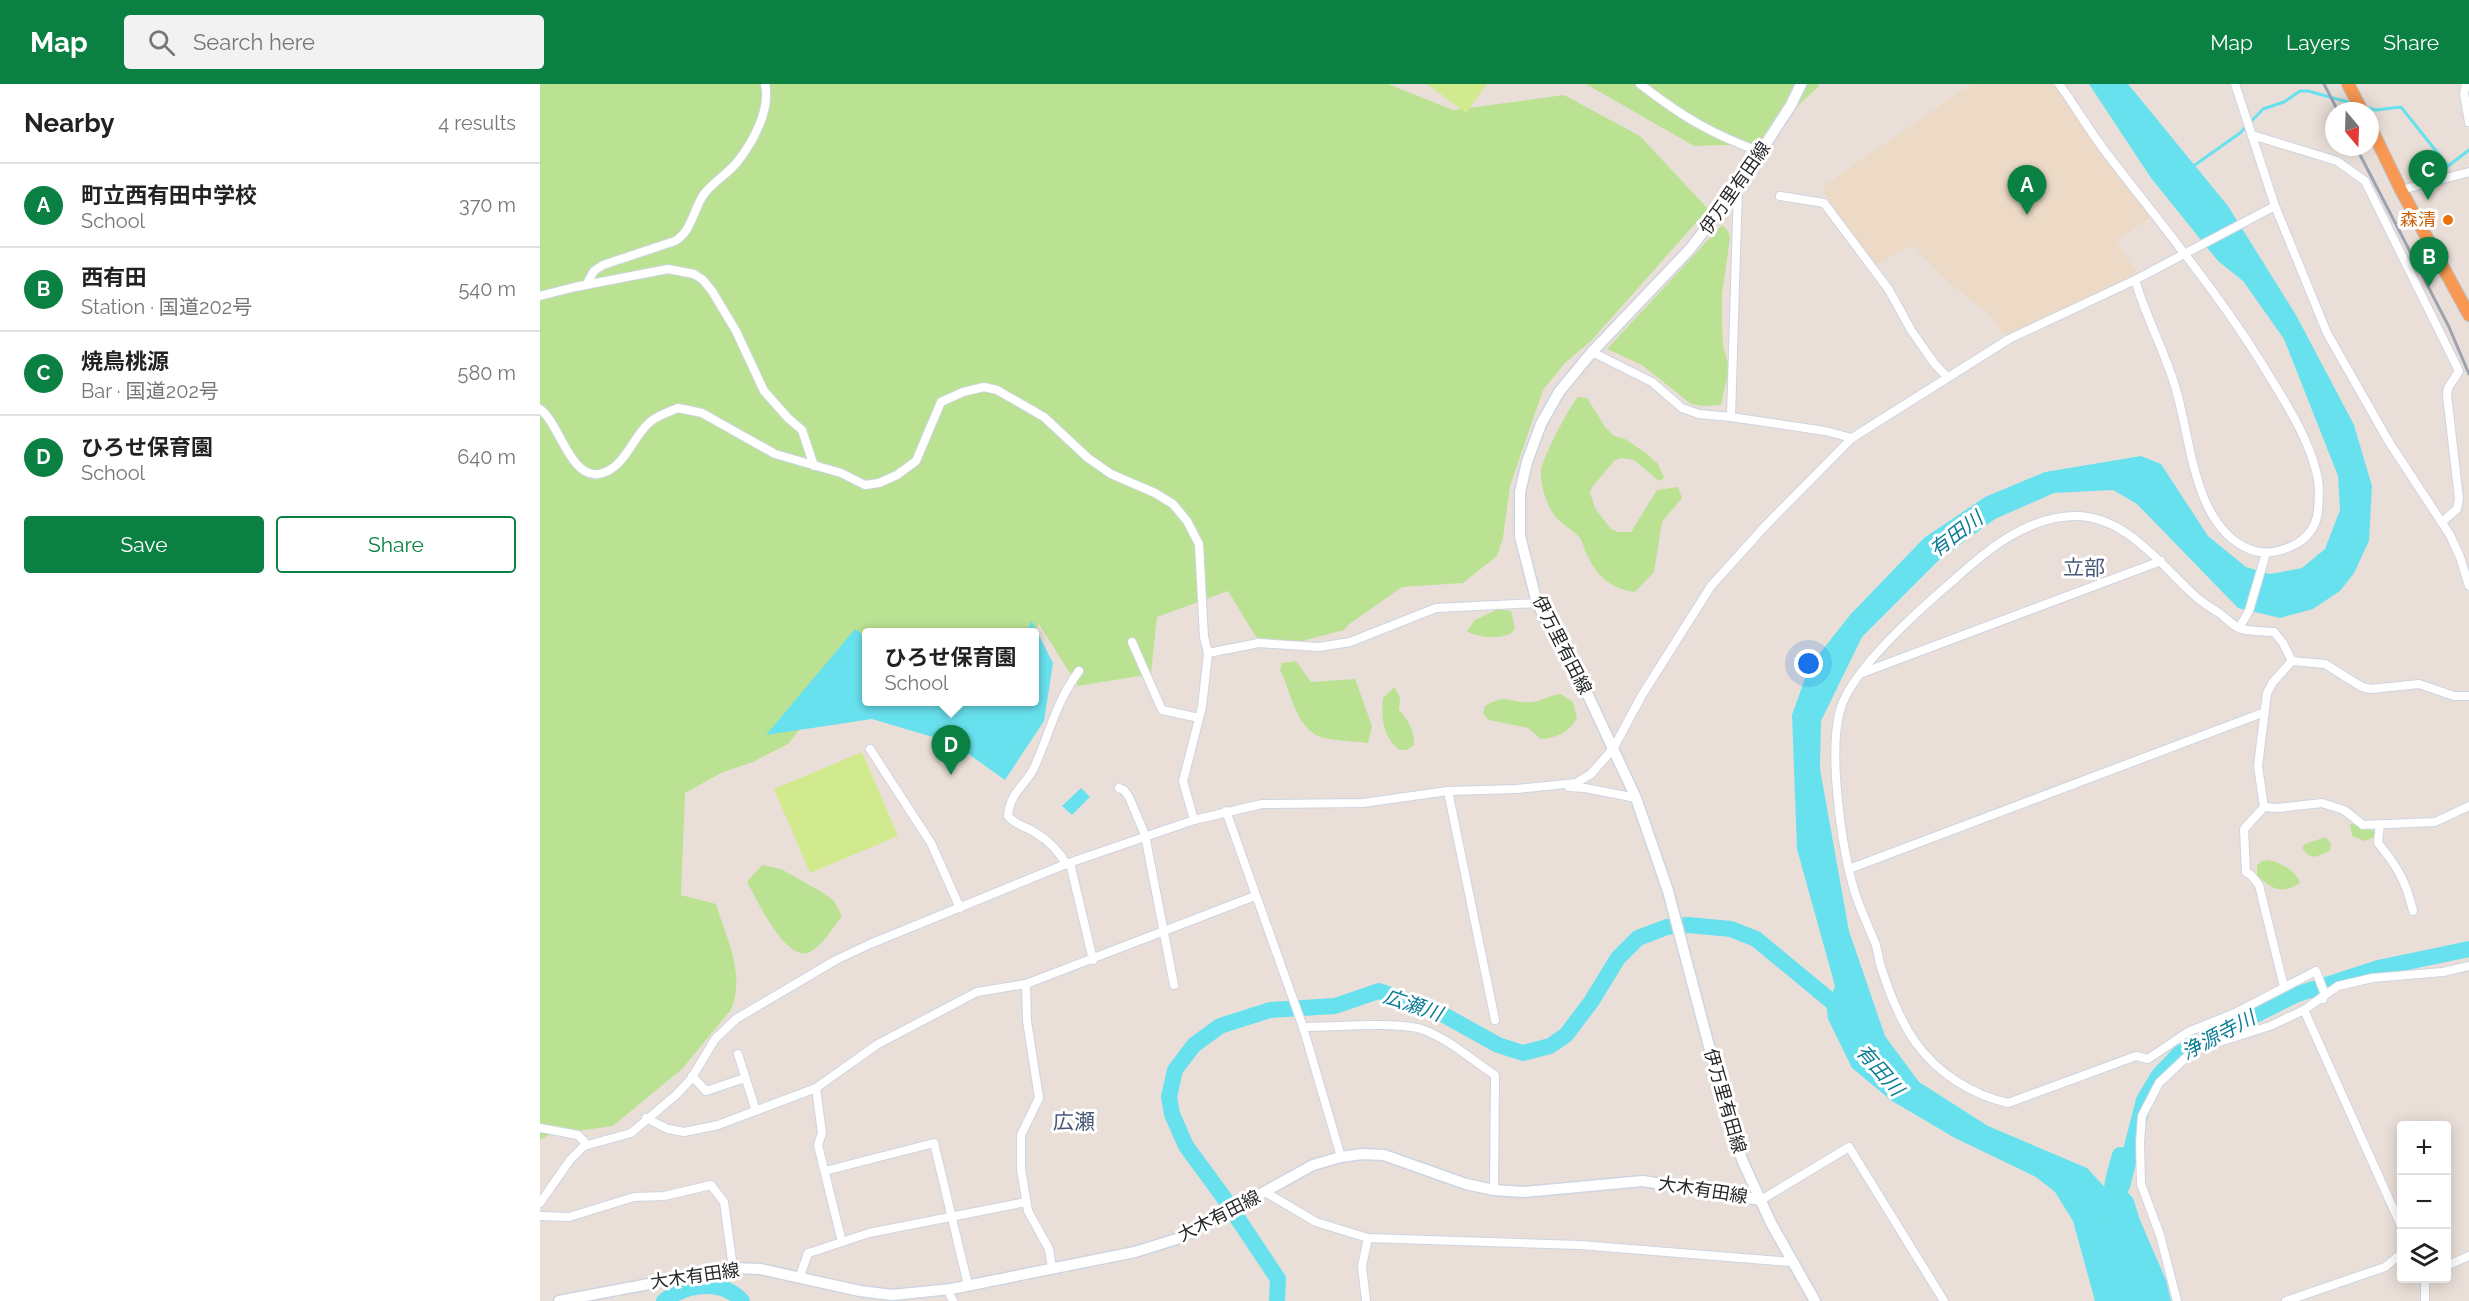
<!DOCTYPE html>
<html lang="en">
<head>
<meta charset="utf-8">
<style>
  :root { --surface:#fff; --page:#f2f2f2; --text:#222; --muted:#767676; --line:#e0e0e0; --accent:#0b8043 }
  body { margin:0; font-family:Raleway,"Noto Sans JP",sans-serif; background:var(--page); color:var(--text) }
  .controls { position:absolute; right:18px; bottom:18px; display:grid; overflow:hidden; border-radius:6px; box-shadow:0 3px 15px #0003 }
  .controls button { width:54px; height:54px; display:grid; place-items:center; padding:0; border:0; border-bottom:2px solid var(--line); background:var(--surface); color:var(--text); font:30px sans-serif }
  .compass { position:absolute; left:1785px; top:18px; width:54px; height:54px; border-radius:50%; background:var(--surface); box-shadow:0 3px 15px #0003; rotate:161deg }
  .you { position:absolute; left:1269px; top:580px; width:21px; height:21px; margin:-15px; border:4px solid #fff; border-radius:50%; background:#1a73e8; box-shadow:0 0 0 9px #1a73e833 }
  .badge { display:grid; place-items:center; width:39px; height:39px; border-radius:50%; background:var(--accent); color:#fff; font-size:20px; font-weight:700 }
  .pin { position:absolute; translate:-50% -50px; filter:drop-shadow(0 2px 3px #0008) }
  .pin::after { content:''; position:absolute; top:32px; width:21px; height:18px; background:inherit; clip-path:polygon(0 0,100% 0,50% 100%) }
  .popup { position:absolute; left:322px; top:544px; width:177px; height:78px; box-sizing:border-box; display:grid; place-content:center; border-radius:6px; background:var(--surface); filter:drop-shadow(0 2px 4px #0005); font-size:20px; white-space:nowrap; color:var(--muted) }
  .popup b { font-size:22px; color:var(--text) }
  .popup::after { content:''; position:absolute; left:50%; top:100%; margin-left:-12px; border:12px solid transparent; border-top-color:var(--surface) }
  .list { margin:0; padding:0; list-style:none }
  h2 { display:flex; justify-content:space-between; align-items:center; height:78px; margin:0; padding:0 24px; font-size:26px }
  h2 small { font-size:20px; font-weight:400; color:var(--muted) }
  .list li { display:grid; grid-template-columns:39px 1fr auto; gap:18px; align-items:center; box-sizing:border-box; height:84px; padding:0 24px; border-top:2px solid var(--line) }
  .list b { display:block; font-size:22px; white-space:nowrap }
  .list p { margin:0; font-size:20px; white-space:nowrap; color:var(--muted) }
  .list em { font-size:20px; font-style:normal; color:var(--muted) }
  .actions { display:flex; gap:12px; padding:18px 24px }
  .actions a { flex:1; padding:14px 0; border:2px solid var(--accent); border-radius:6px; text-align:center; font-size:21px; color:var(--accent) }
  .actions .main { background:var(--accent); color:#fff }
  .icon { flex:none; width:33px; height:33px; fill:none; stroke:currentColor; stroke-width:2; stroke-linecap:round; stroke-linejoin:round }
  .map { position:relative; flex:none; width:1929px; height:1217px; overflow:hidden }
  header { display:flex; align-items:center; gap:36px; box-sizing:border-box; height:84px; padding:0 30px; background:var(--accent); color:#fff }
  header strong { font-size:28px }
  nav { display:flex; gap:33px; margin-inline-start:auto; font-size:21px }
  .search { width:420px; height:54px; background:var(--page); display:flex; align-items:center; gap:15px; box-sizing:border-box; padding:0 21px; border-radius:6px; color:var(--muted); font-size:22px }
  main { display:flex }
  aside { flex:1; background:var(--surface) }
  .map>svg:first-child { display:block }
</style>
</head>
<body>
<header>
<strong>Map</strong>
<div class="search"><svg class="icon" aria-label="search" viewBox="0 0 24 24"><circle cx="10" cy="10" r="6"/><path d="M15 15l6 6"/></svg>Search here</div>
<nav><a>Map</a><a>Layers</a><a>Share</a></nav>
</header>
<main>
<aside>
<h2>Nearby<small>4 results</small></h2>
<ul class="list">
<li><span class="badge">A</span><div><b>町立西有田中学校</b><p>School</p></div><em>370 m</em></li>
<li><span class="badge">B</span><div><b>西有田</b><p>Station · 国道202号</p></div><em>540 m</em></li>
<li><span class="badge">C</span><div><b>焼鳥桃源</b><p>Bar · 国道202号</p></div><em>580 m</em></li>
<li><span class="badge">D</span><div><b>ひろせ保育園</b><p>School</p></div><em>640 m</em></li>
</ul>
<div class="actions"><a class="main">Save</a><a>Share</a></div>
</aside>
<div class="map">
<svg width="1929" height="1217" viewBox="0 0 1929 1217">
  <rect width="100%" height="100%" fill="#eadfd8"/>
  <path fill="#ecdac6" d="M1431,0H1517L1559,64L1610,134L1576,157L1599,191L1465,251L1450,231L1408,198L1373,161L1336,181L1293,124L1282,103Z"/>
  <g fill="#bbe293">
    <path d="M0,0H848L913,26L1024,11L1100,52L1168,125L1052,256L1025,279L1003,306L970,402L963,454L957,472L923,499L862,503L808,541L804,546L747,561L716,553L688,507L617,533L611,590L538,602L499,540L494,548H327V561L248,660L213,678L183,688L145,709L141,811L176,820C186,853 207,893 190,927L142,985L73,1042L9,1051L0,1056Z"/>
    <path d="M1046,0H1279L1278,3L1217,60L1154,62Z"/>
    <path d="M1182,141L1188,147L1190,154L1182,210V238L1183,261L1189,284L1181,321L1162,322L1151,320L1102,281L1067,265Z"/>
    <path d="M1038,313L1047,314L1065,343L1074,352L1085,355L1107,370L1118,380L1124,394L1119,397L1094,376L1081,374L1075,376L1052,403L1050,409L1056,426L1071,445L1078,448H1091L1117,406L1138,403L1142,414L1122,438L1114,488L1095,508C1071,505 1057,492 1047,471C1044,466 1043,459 1040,454C1031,444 1018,439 1011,426C1005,415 1000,399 1001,386C1003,373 1029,323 1038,313Z"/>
    <path d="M958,525L971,527L975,545L970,550C959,555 937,554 927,547L935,536Z"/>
    <path d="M756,577L771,598L815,595L832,642L828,659C816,657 786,657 776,651C754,638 751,607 740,586L742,579Z"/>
    <path d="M854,603L860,613L859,626C869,637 874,646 874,661L867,666H859C843,652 841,634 843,614Z"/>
    <path d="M1021,610L1033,618L1037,634C1029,648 1017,654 1001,655L988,644L949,636L943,629L945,622C968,608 972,621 992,618C1002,617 1010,611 1021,610Z"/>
    <path d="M1810,740H1816L1836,748V752L1825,757L1812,752Z"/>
    <path d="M1786,753L1791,760L1790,767L1775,773L1768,771L1762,764L1765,760Z"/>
    <path d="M1728,776C1742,779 1755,786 1760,799C1742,811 1731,805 1717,791V781L1722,777Z"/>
    <path d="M222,781L241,785L282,808L294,817L302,832C293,843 281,865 267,869C244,875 216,814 207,798Z"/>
  </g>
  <g fill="#d2ea8e">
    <path d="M887,0H947L926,29Z"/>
    <path d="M322,668L358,752L270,789L234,705Z"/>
  </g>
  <g fill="#68e1ee">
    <path d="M1549,0H1588L1688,122L1756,231L1814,341L1832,402L1829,457L1814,489L1800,507L1773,525L1740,534L1698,524L1597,420L1573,406L1514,409L1455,435L1399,476L1322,553L1281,637L1280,685L1309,847L1345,952L1379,998L1448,1042L1547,1084L1570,1109H1577L1582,1102L1593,1114L1600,1136L1626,1196L1631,1217H1555L1533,1137L1515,1108L1496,1093L1415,1054L1352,1017L1312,984L1288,935L1285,909L1292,910L1295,902L1257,765L1252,631L1269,583L1310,531L1384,454L1445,413L1505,388L1601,372L1621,380L1668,452L1706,483L1730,490L1762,484L1785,465L1800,426L1798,392L1744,255L1703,197L1678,177L1611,94Z"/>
    <path d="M491,536L513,579L504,637L465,696L413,659L332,635L226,651L315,545L327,554V618H495V548H487Z"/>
    <path d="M541,704L550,713L532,731L522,722Z"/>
  </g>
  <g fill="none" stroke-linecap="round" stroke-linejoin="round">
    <g stroke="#68e1ee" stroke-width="3">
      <path d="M1824,23L1836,26L1861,23L1908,82L1929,66"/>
      <path d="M1652,83L1700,49L1723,25L1744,18L1760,7H1768L1815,20"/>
    </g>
    <g stroke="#68e1ee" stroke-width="16">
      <path d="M1571,1131C1569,1110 1574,1091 1580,1071L1582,1102L1604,1016L1619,991L1640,969L1755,911L1838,884L1929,865"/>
      <path d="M124,1217C146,1200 182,1194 202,1217"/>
      <path d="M737,1217L738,1195L682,1111L646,1062L632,1030L629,1013L635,986L654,961L680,942L730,926L795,922L839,907L895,926L958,961L983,969L1010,962L1026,951L1051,918L1078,874L1098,854L1127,843L1148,841L1191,845L1216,855L1302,926"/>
    </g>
    <defs>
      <g id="minor">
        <path d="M1100,0C1143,33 1171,50 1221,68"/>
        <path d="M1519,0C1535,22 1549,46 1565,67C1623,143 1684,215 1733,298C1750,326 1768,355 1776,387C1780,400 1779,414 1778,427C1776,444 1767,455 1752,462C1739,468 1723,471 1709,465C1653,442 1651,353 1635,302C1624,266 1606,233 1595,196"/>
        <path d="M1695,0L1735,122L1787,249L1849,358L1910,451L1920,473L1929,502"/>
        <path d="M1926,0L1924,9L1929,38"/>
        <path d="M1712,51L1797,77L1825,97L1919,287L1908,304L1907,311L1919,415L1917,425L1902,438"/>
        <path d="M1861,106L1929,88"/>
        <path d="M1240,112L1284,119L1349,206L1371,246L1394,279L1407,293"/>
        <path d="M46,201L54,187L63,181L135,157C152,147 153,126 164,110C174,97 188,90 198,77C213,58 231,25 225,0"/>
        <path d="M0,212L35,203L128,185L154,190L163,196L172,207L196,247L224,307L248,334L262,346L274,382"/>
        <path d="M1052,268L1112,298L1142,324L1159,330L1191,333L1285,347L1312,354"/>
        <path d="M0,325C19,338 30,395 59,390C85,385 92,353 110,338C118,331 129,328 138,324L162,329L235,370L301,389L325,401L339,399L357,391L376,377L401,318L423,308L444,303L457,306L504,333L548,374L571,390L615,409L633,420L647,437L659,460L664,553L668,569L662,623L643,697L654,736"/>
        <path d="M1191,333L1198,103"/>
        <path d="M1699,544L1709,527L1726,469"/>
        <path d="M592,558L622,626L659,634"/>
        <path d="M668,569L719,559L779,563L810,558L896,524L997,519"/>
        <path d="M1752,577L1743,559L1734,548C1724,547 1709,548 1699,544C1692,541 1685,533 1679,529C1670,523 1661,518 1654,511C1620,480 1585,431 1534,432C1487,433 1448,465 1415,495C1381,524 1315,582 1301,623C1287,666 1302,766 1315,809C1321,827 1329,844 1336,861C1338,869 1339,878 1342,886C1350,911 1361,938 1376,959C1398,990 1433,1011 1468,1019L1596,972L1608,975L1648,948L1695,929L1776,887L1784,908L1783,915"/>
        <path d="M1752,577L1785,580L1822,603L1831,605L1879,600L1914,612H1929"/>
        <path d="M1322,589L1621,477"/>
        <path d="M330,665L391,759L420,824"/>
        <path d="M1029,703L1045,704L1096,714"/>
        <path d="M579,704L584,706L589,713L605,751L634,901"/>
        <path d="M908,707L955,936"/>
        <path d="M1724,723L1738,724L1782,719L1804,726L1823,741L1895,738L1929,722"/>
        <path d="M686,727L763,943L801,1073"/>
        <path d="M1840,740L1838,759C1857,782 1866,797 1873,827"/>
        <path d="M530,779L553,876"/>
        <path d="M526,780C519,767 509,757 496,749C486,742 476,742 468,732C470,708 485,702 494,684C510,649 515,619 539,587"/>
        <path d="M1309,785L1725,628"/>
        <path d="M486,900L487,937L499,1014L481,1051V1085L488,1127L509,1165L512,1184"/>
        <path d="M1744,903L1719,801L1711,791L1706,788L1704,745L1724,723L1718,682L1727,609L1733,598L1752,577"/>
        <path d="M1764,926L1862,1144"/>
        <path d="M763,943C793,943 858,937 884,946C910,956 932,976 955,991L954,1106"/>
        <path d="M198,970L216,1027"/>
        <path d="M152,992L166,1007L205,994"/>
        <path d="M276,1004L282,1049L278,1061L302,1158"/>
        <path d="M106,1034L128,1045L144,1048L178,1041L276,1004L338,960L437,908L486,900L715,812"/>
        <path d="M0,1044L38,1051L47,1061"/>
        <path d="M285,1087L394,1059L428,1201"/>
        <path d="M725,1108L776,1138L828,1154L1040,1161L1251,1178"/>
        <path d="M1221,1116L1309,1063L1404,1217"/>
        <path d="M0,1119L30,1076L44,1062L91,1049L136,1011L151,995L175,955L196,935L296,876L330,860L526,780L654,736L722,720L823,719L908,707L977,705L1036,699L1051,690L1073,665L1102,611L1171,502L1227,440L1312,354L1469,255L1595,196L1735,122"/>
        <path d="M0,1132L29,1133L94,1113L124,1112L171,1101L184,1118L193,1184"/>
        <path d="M1906,1182L1929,1172"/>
        <path d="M260,1192L268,1169L275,1167L329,1149L486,1118"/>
        <path d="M1885,1194V1217"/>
        <path d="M411,1205L410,1211L413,1217"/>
        <path d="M826,1217L822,1182L828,1154"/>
        <path d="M1637,1217L1620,1151L1601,1100L1600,1058L1602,1032L1619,999L1654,966L1730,942L1764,926L1798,902L1832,894L1903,888L1929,882"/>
        <path d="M1746,1217L1845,1183L1862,1169"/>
      </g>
      <g id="secondary">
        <path d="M1261,0L1251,21L1198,103L1150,165L1052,268L1019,308L1001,340L987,378L980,408V452L997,519L1047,609L1096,714L1128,807L1188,1034L1203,1078L1231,1139L1275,1217"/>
        <path d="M19,1217L193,1184L220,1185L320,1207L352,1211L411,1205L595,1168L643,1153L773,1081L801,1073L822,1070L844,1071L926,1100L954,1106L983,1108L1103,1097L1221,1116"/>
      </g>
      <g id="trunk">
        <path d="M1808,0L1822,27"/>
        <path d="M1830,42L1861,106L1929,231"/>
      </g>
    </defs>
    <use href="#minor" stroke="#cdd4e1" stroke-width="10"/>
    <use href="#secondary" stroke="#cdd4e1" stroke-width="13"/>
    <use href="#trunk" stroke="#bebebe" stroke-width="14"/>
    <use href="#minor" stroke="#fff" stroke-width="8"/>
    <use href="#secondary" stroke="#fff" stroke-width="10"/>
    <use href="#trunk" stroke="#f89852" stroke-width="12"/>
    <g stroke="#9ba2b2" stroke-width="3">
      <path d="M1784,0L1798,27"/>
      <path d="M1816,63L1909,243L1929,290"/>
    </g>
  </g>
  <circle fill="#e8710a" stroke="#fff" stroke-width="2" cx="1908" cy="136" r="6"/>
  <g text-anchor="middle" stroke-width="6" stroke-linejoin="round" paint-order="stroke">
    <g font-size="18" fill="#272727" stroke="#fff">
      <text transform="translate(1195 104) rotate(-55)" y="6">伊万里有田線</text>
      <text transform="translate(1022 561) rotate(63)" y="6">伊万里有田線</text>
      <text transform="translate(1185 1017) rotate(74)" y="6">伊万里有田線</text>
      <text transform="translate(1163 1106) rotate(9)" y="6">大木有田線</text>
      <text transform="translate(679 1132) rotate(-27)" y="6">大木有田線</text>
      <text transform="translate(155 1192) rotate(-8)" y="6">大木有田線</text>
    </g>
    <g font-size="18" fill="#c56008" stroke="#fff" text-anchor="end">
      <text x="1896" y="142">森清</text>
    </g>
    <g font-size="20" font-style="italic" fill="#0c7d95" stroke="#fff">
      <text transform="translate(1416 450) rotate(-37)" y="7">有田川</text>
      <text transform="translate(873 921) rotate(19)" y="7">広瀬川</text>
      <text transform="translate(1678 951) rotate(-28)" y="7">浄源寺川</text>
      <text transform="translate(1340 986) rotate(49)" y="7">有田川</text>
    </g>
    <g font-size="21" fill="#485877" stroke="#fff">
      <text x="1544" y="491">立部</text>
      <text x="534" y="1045">広瀬</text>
    </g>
  </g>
</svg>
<div class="controls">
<button>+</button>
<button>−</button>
<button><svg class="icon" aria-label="layers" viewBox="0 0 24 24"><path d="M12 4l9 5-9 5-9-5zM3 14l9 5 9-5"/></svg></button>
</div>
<svg class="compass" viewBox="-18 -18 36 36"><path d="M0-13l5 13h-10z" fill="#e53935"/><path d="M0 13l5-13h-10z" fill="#767676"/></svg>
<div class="you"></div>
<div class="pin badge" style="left:1487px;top:131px">A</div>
<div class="pin badge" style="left:1889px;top:203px">B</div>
<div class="pin badge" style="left:1888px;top:116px">C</div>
<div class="pin badge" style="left:411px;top:691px">D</div>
<div class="popup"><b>ひろせ保育園</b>School</div>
</div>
</main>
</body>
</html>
